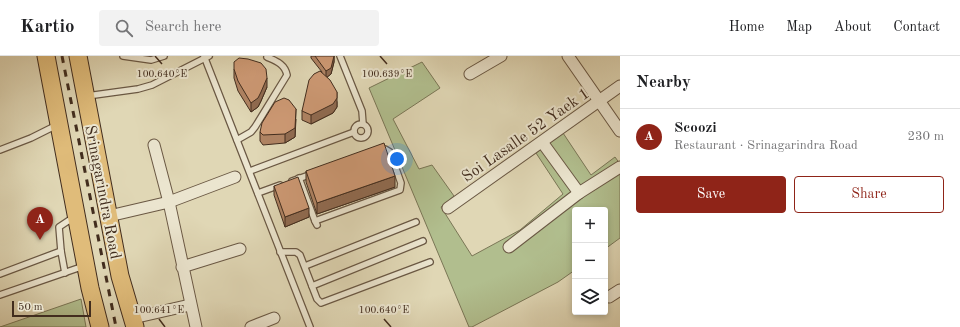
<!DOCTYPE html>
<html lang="en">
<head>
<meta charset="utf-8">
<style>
  :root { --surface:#fff; --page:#f2f2f2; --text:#202124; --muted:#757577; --line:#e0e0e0; --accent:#8f2418 }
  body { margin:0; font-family:"Old Standard TT",serif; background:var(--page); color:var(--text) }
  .controls { position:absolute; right:12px; bottom:12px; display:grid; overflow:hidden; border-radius:4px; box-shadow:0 2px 6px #0003 }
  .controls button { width:36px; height:36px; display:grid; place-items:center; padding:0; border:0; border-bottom:1px solid var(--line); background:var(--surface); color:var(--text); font:20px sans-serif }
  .scale { position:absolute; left:12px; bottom:10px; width:79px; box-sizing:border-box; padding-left:4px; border:2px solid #422d1e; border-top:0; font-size:11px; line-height:14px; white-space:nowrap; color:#422d1e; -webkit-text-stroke:3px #ebe5cf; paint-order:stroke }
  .you { position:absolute; left:397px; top:103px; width:14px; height:14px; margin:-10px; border:3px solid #fff; border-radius:50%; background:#1a73e8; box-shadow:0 0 0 6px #1a73e833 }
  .badge { display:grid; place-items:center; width:26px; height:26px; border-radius:50%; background:var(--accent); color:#fff; font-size:13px; font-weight:700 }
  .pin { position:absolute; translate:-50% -33px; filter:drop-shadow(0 1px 2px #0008) }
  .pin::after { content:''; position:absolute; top:21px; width:14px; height:12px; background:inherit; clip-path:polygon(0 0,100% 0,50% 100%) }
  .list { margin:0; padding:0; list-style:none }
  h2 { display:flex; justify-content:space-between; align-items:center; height:52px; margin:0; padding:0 16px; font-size:17px }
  h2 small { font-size:13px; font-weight:400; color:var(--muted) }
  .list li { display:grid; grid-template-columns:26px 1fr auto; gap:12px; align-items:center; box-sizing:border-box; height:56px; padding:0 16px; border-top:1px solid var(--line) }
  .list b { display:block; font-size:15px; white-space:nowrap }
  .list p { margin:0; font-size:13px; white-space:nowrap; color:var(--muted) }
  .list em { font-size:13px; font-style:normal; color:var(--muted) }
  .actions { display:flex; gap:8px; padding:12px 16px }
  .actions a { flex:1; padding:9px 0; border:1px solid var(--accent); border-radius:4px; text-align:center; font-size:14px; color:var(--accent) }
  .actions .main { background:var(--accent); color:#fff }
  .icon { flex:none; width:22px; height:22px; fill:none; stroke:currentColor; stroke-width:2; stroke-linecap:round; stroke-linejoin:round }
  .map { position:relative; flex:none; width:620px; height:271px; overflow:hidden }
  header { display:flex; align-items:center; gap:24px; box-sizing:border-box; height:56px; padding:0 20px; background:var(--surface); border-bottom:1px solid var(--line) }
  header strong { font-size:19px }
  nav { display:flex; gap:22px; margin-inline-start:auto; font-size:14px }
  .search { width:280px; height:36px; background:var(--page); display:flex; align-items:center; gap:10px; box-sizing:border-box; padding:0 14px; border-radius:4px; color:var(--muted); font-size:15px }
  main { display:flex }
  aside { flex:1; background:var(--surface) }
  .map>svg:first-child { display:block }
</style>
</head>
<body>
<header>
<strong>Kartio</strong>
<div class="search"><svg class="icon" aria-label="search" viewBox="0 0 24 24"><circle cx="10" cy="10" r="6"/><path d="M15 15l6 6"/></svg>Search here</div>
<nav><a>Home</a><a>Map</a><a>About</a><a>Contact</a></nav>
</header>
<main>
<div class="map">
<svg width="620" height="271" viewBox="0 0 620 271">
  <rect width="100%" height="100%" fill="#e0d7b5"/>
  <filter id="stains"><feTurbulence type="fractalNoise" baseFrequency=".005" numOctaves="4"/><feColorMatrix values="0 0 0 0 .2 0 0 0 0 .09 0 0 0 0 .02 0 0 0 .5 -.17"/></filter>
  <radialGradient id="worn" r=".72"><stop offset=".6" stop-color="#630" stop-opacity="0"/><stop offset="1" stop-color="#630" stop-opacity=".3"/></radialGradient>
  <g fill="#b1be8e" stroke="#7a7656">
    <path d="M422,6L440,32L393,63L419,113L432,109L454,140L441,151L472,200L520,174L563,138L536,97L563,77L591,119L615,101L620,108V182L605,193V154H575V214L558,226L472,271H469L369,32Z"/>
    <path d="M81,243L86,271H0Z"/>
  </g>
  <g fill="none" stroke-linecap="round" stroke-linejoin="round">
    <defs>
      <g id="service">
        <path d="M123,0L151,4L164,0"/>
        <path d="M204,0L310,271"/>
        <path d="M340,0L362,55L363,68"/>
        <path d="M87,40L138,33L152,29L209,0"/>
        <circle cx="361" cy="75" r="7"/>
        <path d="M237,84L251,76L255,71L287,19C285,8 276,5 267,1"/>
        <path d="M0,94L31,82L57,69"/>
        <path d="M250,115L354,76"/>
        <path d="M299,122L315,165"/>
        <path d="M292,125L312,118"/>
        <path d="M258,137L280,129"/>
        <path d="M317,169L315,165L400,134L401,127L390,96L385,93L379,94"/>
        <path d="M61,195L65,217"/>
        <path d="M280,196H296L300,199L317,243L321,247L430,206"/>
        <path d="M305,210L416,166"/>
        <path d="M0,218L61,195L59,171L74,161"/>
        <path d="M312,230L423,185"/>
        <path d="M0,239L84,210"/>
      </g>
      <g id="minor">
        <path d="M568,0L620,75"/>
        <path d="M470,18L501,0"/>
        <path d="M542,86L579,137L620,111"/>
        <path d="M154,89L169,146L196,271"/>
        <path d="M448,152L620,30"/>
        <path d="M109,160L169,146L235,121"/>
        <path d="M509,191L579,137"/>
        <path d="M182,211L240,193"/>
        <path d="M609,241L620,234"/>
        <path d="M133,262L190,249"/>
        <path d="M251,271L274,262"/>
      </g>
      <g id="primary">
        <path d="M46,0L90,232L100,271"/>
        <path d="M78,0L120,220L135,271"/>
      </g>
    </defs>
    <use href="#service" stroke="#6a5844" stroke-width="8"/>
    <use href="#minor" stroke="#6a5844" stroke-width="13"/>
    <use href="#primary" stroke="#422d1e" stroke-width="19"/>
    <use href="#service" stroke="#ebe5cf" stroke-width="5.5"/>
    <use href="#minor" stroke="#ebe5cf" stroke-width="11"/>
    <use href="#primary" stroke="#e0bc7a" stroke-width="17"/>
    <path stroke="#422d1e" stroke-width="3" stroke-dasharray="7 7" stroke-linecap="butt" d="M62,0L116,271"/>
  </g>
  <g fill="#b08464" stroke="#422d1e">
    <path d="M311,0H334V6L331,18L327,21L337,46V51L333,57L311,68L302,64V55L322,16L311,2Z"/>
    <path d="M234,13L267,31L261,45L258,51L251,56L238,35L234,22Z"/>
    <path d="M296,63L295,81L285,87L263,89L260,85V76Z"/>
    <path d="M306,115L395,131L317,158L306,126Z"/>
    <path d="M274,130L309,161L285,171L274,139Z"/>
  </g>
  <g fill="#906b51" stroke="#422d1e">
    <path d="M334,0V6L331,18L326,22V15Z"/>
    <path d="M267,22V31L261,45L258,51L251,56V47Z"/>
    <path d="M337,36V51L333,57L311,68V59Z"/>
    <path d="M296,53L295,81L285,87V78Z"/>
    <path d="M395,120V131L317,158V147Z"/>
    <path d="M309,152V161L285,171V161Z"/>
  </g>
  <g fill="#cd9974" stroke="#422d1e">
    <path d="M315,0H334L331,12L326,15Z"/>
    <path d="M239,2L248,3L261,7L266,13L267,22L261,36L258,42L251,47L238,25L234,13V6Z"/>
    <path d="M320,15L330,24L337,36V42L333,48L311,59L302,55L309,24L314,18Z"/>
    <path d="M284,42L289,44L296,53L295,72L285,78L263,79L260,76L262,67L275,46Z"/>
    <path d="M384,87L395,120L317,147L306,115Z"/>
    <path d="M298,121L309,152L285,161L274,130Z"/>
  </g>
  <path fill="none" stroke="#422d1e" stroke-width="1.5" d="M155,0L162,8M380,0L387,8M159,263L165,271M384,263L391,271"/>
  <g text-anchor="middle" stroke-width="4" stroke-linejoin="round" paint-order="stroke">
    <g font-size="16" fill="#422d1e" stroke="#ebe5cf">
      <text transform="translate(525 78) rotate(-35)" y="6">Soi Lasalle 52 Yaek 1</text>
      <text transform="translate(104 136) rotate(79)" y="6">Srinagarindra Road</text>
    </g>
  </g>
  <g font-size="10" text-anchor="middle" fill="#422d1e" stroke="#ebe5cf" stroke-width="4" stroke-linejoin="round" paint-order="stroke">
    <text x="162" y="21">100.640°E</text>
    <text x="387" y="21">100.639°E</text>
    <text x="159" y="257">100.641°E</text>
    <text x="384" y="257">100.640°E</text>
  </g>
  <rect width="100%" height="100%" filter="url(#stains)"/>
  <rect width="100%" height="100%" fill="url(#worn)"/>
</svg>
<div class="controls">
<button>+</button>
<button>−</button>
<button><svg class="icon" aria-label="layers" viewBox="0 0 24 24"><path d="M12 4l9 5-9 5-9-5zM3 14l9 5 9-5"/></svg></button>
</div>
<div class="scale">50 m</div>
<div class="you"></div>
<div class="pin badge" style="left:40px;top:184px">A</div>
</div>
<aside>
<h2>Nearby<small></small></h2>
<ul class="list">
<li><span class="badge">A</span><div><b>Scoozi</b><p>Restaurant · Srinagarindra Road</p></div><em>230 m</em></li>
</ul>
<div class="actions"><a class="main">Save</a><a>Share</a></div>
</aside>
</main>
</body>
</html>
